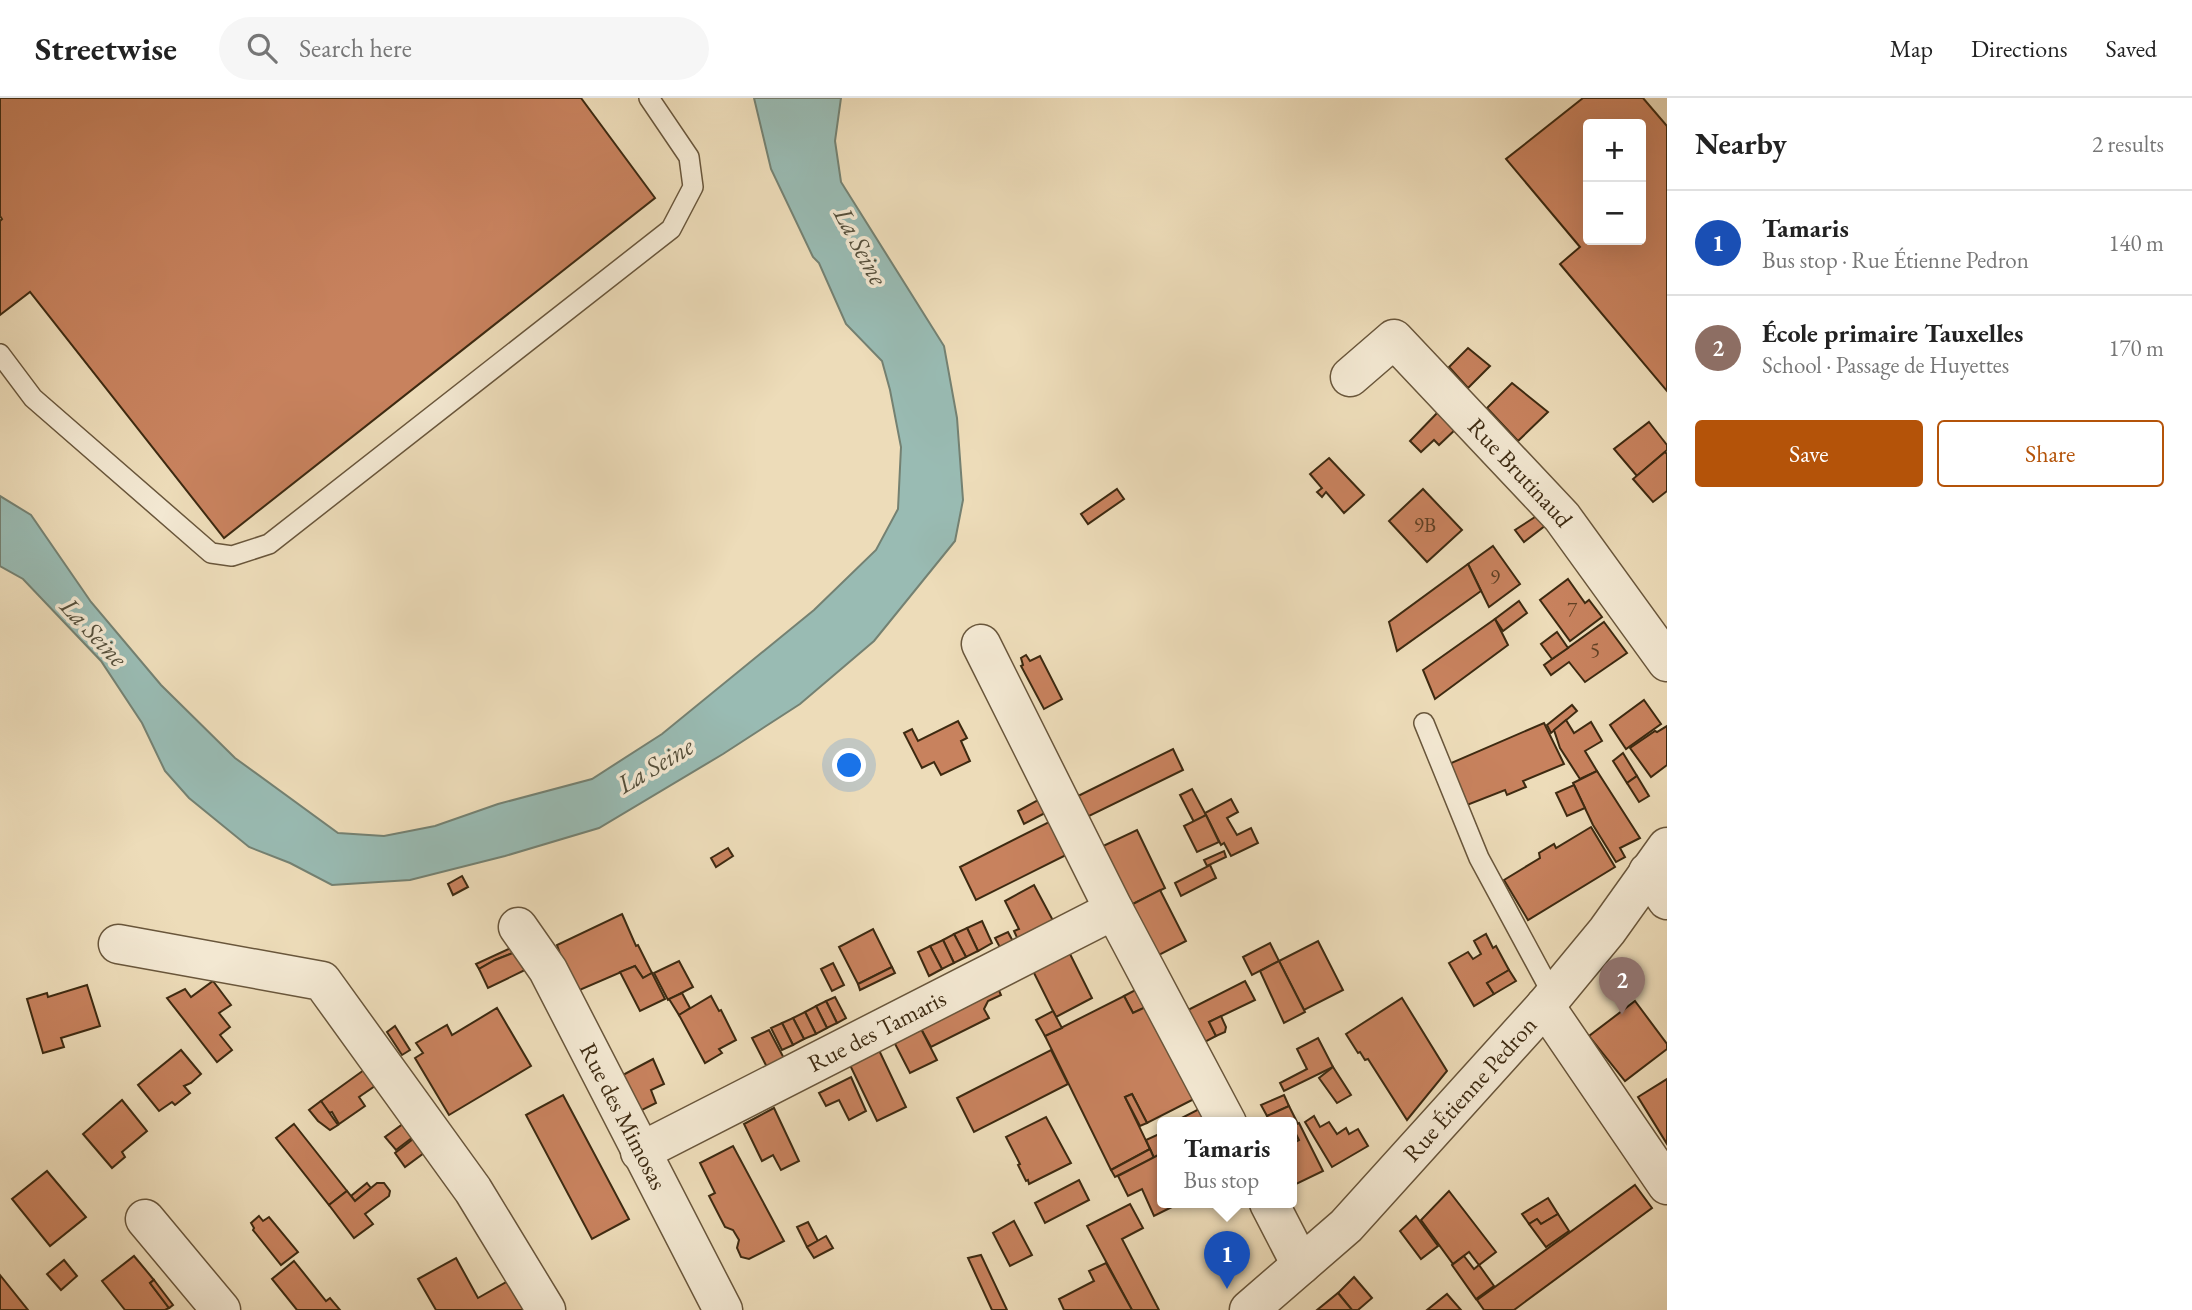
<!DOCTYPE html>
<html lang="en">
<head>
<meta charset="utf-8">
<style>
  :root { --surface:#fff; --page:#f6f6f6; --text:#222; --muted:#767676; --line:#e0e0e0; --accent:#b45309 }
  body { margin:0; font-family:"EB Garamond",serif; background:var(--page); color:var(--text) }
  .controls { position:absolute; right:21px; top:21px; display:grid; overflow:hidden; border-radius:7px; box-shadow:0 7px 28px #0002 }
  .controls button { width:63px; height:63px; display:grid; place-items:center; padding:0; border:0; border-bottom:2px solid var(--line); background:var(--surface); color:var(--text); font:35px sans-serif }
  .you { position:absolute; left:850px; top:668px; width:24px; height:24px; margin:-18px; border:5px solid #fff; border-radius:50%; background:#1a73e8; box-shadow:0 0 0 10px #1a73e833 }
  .badge { display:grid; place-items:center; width:46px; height:46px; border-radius:50%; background:var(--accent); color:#fff; font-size:23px; font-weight:700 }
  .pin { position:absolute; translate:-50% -58px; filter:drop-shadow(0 2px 4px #0008) }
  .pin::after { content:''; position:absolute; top:37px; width:24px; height:21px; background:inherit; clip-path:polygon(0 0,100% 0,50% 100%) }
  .popup { position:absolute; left:1157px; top:1019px; width:140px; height:91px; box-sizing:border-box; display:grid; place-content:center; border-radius:7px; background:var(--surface); filter:drop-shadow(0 2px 5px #0005); font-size:23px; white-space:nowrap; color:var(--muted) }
  .popup b { font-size:26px; color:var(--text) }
  .popup::after { content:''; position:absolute; left:50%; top:100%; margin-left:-14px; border:14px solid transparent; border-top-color:var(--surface) }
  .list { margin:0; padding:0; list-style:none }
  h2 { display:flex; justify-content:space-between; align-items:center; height:91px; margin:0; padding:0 28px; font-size:30px }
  h2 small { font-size:23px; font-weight:400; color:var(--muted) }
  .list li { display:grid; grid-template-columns:46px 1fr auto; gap:21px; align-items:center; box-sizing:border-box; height:105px; padding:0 28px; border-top:2px solid var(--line) }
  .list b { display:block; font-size:26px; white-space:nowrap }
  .list p { margin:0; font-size:23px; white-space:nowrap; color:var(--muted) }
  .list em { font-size:23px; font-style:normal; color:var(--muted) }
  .actions { display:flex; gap:14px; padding:21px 28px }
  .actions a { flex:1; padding:16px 0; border:2px solid var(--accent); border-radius:7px; text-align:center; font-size:24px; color:var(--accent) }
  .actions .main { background:var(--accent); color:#fff }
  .icon { flex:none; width:38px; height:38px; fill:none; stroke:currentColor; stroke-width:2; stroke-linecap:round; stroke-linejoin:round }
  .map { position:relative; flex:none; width:1667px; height:1212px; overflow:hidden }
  header { display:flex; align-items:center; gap:42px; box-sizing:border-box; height:98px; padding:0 35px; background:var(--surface); border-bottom:2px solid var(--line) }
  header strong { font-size:33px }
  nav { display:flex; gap:38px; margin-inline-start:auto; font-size:24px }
  .search { width:490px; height:63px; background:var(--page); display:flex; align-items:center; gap:18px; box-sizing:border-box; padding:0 24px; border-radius:38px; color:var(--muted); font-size:26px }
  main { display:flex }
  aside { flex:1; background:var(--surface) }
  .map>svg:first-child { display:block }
</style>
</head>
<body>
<header>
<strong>Streetwise</strong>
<div class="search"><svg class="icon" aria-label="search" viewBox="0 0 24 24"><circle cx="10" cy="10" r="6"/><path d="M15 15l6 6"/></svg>Search here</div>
<nav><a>Map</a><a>Directions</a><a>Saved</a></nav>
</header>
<main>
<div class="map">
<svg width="1667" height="1212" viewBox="0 0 1667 1212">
  <rect width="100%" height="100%" fill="#eddcb9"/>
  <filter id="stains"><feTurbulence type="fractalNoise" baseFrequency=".00286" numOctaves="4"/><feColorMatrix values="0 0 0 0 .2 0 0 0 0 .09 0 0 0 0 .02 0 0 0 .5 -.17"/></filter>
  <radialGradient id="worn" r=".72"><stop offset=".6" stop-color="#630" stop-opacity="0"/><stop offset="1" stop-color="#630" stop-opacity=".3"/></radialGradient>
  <path fill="#99bbb3" stroke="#748172" stroke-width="2" d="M754,0H841L835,43L841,84L944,248L957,320L963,402L955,443L874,543L800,606L723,656L599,730L505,758L410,782L332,787L290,765L249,749L189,700L165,673L142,625L101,563L23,481L0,468V398L31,417L91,504L161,587L235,660L338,735L384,738L435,728L498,706L592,681L662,636L814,512L876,452L898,411L901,349L890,292L882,263L846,226L819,165L813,159L771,71Z"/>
  <g fill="#c8825e" stroke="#3d2a11" stroke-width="2" fill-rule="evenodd">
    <path d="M0,0H581L655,100L224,440L30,194L0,217V123L2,121L0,118Z"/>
    <path d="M1583,0H1643L1667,28V293L1560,166L1580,149L1506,61ZM1588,26H1641V142H1588Z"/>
    <path d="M1468,250L1490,268L1468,290L1449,269Z"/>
    <path d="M1512,285L1548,314L1518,343L1487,310Z"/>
    <path d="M1440,312L1458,329L1439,347L1434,342L1421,354L1410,343Z"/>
    <path d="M1649,324L1667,347V352L1637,378L1614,351Z"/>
    <path d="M1665,354L1667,356V393L1653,404L1633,381Z"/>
    <path d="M1329,360L1364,397L1344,415L1326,394L1322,399L1317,394L1322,390L1310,376Z"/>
    <path d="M1117,391L1124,401L1088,426L1081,416Z"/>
    <path d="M1423,391L1462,432L1427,464L1389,423Z"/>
    <path d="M1538,417L1546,427L1524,444L1515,432Z"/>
    <path d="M1493,448L1520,486L1489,509L1468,466Z"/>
    <path d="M1468,466L1481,493L1397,553L1389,524Z"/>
    <path d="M1568,481L1585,505L1589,502L1602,519L1570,543L1540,502Z"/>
    <path d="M1519,503L1527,515L1503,533L1495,521Z"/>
    <path d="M1495,521L1508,547L1435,601L1423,572Z"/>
    <path d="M1604,524L1627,555L1585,584L1569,564L1551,577L1544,567Z"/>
    <path d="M1557,534L1568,550L1552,561L1541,546Z"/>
    <path d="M1026,557L1030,563L1040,558L1062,601L1044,611L1021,568L1023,567L1021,560Z"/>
    <path d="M1644,602L1661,626L1626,651L1610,627Z"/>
    <path d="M1572,607L1577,613L1551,635L1547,627Z"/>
    <path d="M1566,622L1574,635L1591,624L1602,643L1585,653L1597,673L1580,681L1560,650L1554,632Z"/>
    <path d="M958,623L967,640L961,643L970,663L941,677L934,664L922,670L904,635L912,631L918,643Z"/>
    <path d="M1544,625L1564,666L1523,683L1526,689L1507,697L1505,692L1467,707L1449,666Z"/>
    <path d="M1667,628V667L1651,679L1630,650L1655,633L1657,634Z"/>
    <path d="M1173,651L1183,672L1087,719L1076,699Z"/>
    <path d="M1623,655L1637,678L1627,685L1613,663Z"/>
    <path d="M1597,673L1640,740L1620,750L1625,759L1616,764L1593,727L1573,685Z"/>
    <path d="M1637,678L1649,698L1639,704L1627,685Z"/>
    <path d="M1574,687L1585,710L1567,718L1556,695Z"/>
    <path d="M1192,691L1206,717L1194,724L1180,697Z"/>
    <path d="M1231,701L1238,714L1227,720L1237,737L1251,730L1258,745L1231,758L1224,745L1221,747L1205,715Z"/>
    <path d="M1038,702L1045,715L1024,726L1018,713Z"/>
    <path d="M1206,717L1219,744L1197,754L1184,728Z"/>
    <path d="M1055,721L1072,754L976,802L960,769Z"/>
    <path d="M1591,729L1615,769L1528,822L1504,782L1540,760L1539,755L1554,746L1556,750Z"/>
    <path d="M1137,732L1165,790L1131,807L1101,749Z"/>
    <path d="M728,750L733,758L716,769L711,760Z"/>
    <path d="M1224,753L1226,759L1207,768L1204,762Z"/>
    <path d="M1210,767L1216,780L1181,798L1175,785Z"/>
    <path d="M462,778L468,789L453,797L448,786Z"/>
    <path d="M1034,787L1057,830L1021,848L1014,833L1019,831L1005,803Z"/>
    <path d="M1160,792L1186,843L1157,858L1131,807Z"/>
    <path d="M622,816L636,848L638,847L652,875L643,880L635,868L575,894L567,876L557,847Z"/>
    <path d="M982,823L992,845L978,853L967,830Z"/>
    <path d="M967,830L978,853L966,859L954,836Z"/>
    <path d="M873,831L892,869L858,886L839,849Z"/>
    <path d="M1008,834L1017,851L1004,857L995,840Z"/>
    <path d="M954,836L966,859L954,865L943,842Z"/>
    <path d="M1486,836L1493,850L1496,848L1509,872L1487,885L1494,896L1474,908L1449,865L1468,854L1473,861L1481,856L1474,843Z"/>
    <path d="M943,842L954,865L942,871L930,848Z"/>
    <path d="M1318,843L1343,892L1304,912L1279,863Z"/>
    <path d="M1270,845L1279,863L1252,877L1243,859Z"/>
    <path d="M515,848L518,853L495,862L479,871L476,866Z"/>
    <path d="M930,848L942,871L929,878L918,854Z"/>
    <path d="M1068,852L1092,900L1056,919L1032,871Z"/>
    <path d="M518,853L527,871L488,890L479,871L495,862Z"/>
    <path d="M679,863L693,889L668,902L654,875Z"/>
    <path d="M1279,863L1305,914L1284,925L1260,873Z"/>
    <path d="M833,865L844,887L832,893L821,871Z"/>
    <path d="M635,868L643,880L652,875L665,901L640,913L620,874Z"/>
    <path d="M892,869L895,875L860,892L858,886Z"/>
    <path d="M1509,872L1516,883L1494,896L1487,885Z"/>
    <path d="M213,883L231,907L219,915L230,929L220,937L232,952L217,964L167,900L185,891L191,899Z"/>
    <path d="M1245,883L1255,902L1209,924L1216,938L1201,946L1184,914Z"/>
    <path d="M87,887L100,928L61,940L64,949L43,955L27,901L47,895L48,899Z"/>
    <path d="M997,888L1001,897L988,903L984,911L989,920L931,949L919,927Z"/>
    <path d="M1141,889L1150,907L1133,915L1124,898Z"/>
    <path d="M682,895L690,910L679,917L669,901Z"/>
    <path d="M711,898L719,913L721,912L736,942L719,951L722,955L705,965L679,917Z"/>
    <path d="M1124,898L1133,915L1150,907L1196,1000L1147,1025L1132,996L1125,999L1150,1051L1111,1072L1045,938Z"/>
    <path d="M835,899L846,920L837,925L826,903Z"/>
    <path d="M1402,900L1447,973L1407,1022L1368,961L1365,962L1360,954L1358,955L1346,936Z"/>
    <path d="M826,903L837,925L827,930L816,908Z"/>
    <path d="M1635,903L1667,946V951L1625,983L1589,938Z"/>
    <path d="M816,908L827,930L816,936L805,914Z"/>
    <path d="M497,910L531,968L449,1017L415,960L423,955L416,945L447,927L452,937Z"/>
    <path d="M1053,913L1062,930L1045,938L1036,922Z"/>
    <path d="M805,914L816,936L804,941L793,920Z"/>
    <path d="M1221,918L1226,929L1225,934L1216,938L1209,924Z"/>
    <path d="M793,920L804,941L793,947L782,925Z"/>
    <path d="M782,925L793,947L782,952L771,930Z"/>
    <path d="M919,927L937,962L910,975L892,940Z"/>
    <path d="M395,928L410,952L402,957L387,934Z"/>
    <path d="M769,932L787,966L770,975L752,940Z"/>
    <path d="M1318,940L1333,969L1284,993L1280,985L1307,971L1297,951Z"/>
    <path d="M877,948L906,1009L877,1023L848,963Z"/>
    <path d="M181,952L201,976L191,985L184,988L190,995L175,1007L172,1004L159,1013L138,987Z"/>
    <path d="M1051,952L1068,986L974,1034L957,1000Z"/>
    <path d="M653,961L664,986L651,992L656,1005L638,1014L621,978Z"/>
    <path d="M375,964L388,979L359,999L365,1008L339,1026L332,1014L329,1015L321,1003Z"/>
    <path d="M1333,969L1351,997L1337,1005L1319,980Z"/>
    <path d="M851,979L866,1013L849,1022L839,1002L826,1008L819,995Z"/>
    <path d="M1667,981V1046L1638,999Z"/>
    <path d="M1132,996L1147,1025L1140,1028L1125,999Z"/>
    <path d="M563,997L629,1121L592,1141L526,1017Z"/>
    <path d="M1284,997L1289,1008L1267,1018L1261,1007Z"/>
    <path d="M122,1002L147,1033L122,1054L125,1059L112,1070L83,1036Z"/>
    <path d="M321,1003L338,1027L330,1032L318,1023L309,1012Z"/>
    <path d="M1289,1008L1298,1026L1292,1028L1299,1042L1292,1046V1025H1270L1267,1018Z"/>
    <path d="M774,1010L799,1063L781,1072L773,1057L762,1063L744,1026Z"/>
    <path d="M1201,1010L1208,1025H1172Z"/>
    <path d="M1314,1018L1320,1029L1329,1024L1337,1036L1346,1030L1349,1036L1358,1031L1368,1048L1332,1069L1305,1024Z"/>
    <path d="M1046,1019L1071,1065L1029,1086L1028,1082L1026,1083L1018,1067L1020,1066L1006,1039Z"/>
    <path d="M407,1023L417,1036L396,1052L385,1039Z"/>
    <path d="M1299,1025L1323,1073L1292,1088V1046L1299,1042L1292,1028Z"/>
    <path d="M294,1026L347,1093L329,1107L276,1040Z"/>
    <path d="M1159,1036L1162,1042V1055L1154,1060L1146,1042Z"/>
    <path d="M417,1038L428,1052L405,1069L395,1055Z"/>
    <path d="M733,1048L784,1143L749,1161L741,1159L737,1150L739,1142L733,1132L725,1129L709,1098L715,1095L700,1065Z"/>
    <path d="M1150,1051L1154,1060L1115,1079L1111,1072Z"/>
    <path d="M1162,1055V1105H1180L1154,1118L1142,1091L1128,1098L1118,1078Z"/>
    <path d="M47,1073L86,1119L50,1148L12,1101Z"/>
    <path d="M1079,1082L1089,1102L1045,1125L1035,1105Z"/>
    <path d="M367,1085L371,1090L355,1103L351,1098Z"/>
    <path d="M377,1085H384L390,1093L389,1098L365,1116L373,1126L354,1140L329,1107L347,1093L355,1103Z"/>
    <path d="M1635,1087L1652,1110L1514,1212H1484L1477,1202Z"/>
    <path d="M1449,1093L1496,1154L1479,1167L1469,1154L1453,1166L1421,1122Z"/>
    <path d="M1548,1100L1558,1116L1541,1126L1537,1121L1529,1126L1522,1116Z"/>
    <path d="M1130,1106L1143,1130L1122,1141L1159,1212H1132L1087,1128Z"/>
    <path d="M1558,1116L1569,1133L1546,1149L1529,1126L1537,1121L1541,1126Z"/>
    <path d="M259,1118L263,1123L269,1119L298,1154L281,1167L253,1132L254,1130L251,1125Z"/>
    <path d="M1416,1118L1438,1148L1421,1161L1400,1133Z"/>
    <path d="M1014,1123L1032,1157L1010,1168L993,1135Z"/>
    <path d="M808,1124L818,1143L807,1149L797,1129Z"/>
    <path d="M826,1138L833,1150L814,1160L807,1149Z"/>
    <path d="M981,1157L1007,1212H992L968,1160Z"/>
    <path d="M134,1158L154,1182L150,1185L169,1210L165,1212H125L102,1183Z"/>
    <path d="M1464,1158L1474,1171L1479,1167L1494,1188L1476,1201L1452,1167Z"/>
    <path d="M456,1160L478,1200L515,1179L529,1212H436L418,1181Z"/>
    <path d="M64,1162L77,1178L61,1192L47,1176Z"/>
    <path d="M294,1163L326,1203L330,1200L340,1212H297L272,1181Z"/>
    <path d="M1106,1165L1132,1212H1064L1059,1201L1094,1183L1089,1173Z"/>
    <path d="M0,1177L28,1212H0Z"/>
    <path d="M1354,1179L1372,1200L1358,1212H1352L1338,1195Z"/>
    <path d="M154,1182L173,1207L169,1210L150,1185Z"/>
    <path d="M1338,1195L1352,1212H1317Z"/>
    <path d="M1447,1196L1461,1212H1427Z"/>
  </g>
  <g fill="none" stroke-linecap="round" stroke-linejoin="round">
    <defs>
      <g id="service">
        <path d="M0,256L33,300L211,455L232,458L269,446L671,131L693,89L689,59L649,0"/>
        <path d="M1424,625L1479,760L1553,897"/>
      </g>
      <g id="minor">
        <path id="s1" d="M1350,279L1394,241L1562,419L1667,564"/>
        <path d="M981,546L1114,812L1227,1025"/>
        <path d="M1648,774L1667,802"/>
        <path id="s2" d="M518,829L548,872L723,1212"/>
        <path d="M118,846L322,883L473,1092L546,1212"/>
        <path d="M1545,908L1667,1087"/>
        <path id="s3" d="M640,1054L1114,812"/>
        <path d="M1269,1105L1301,1167"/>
        <path d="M145,1121L221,1212"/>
      </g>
      <g id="tertiary">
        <path id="s4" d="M1249,1212L1346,1128L1545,908L1607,833L1667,749"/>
      </g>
    </defs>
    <use href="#service" stroke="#69563b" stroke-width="22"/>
    <use href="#minor" stroke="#69563b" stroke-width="41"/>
    <use href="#tertiary" stroke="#69563b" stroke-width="41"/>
    <use href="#service" stroke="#f3e8d2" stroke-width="19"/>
    <use href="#minor" stroke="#f3e8d2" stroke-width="38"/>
    <use href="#tertiary" stroke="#f3e8d2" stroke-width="38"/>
  </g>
  <g text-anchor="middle" stroke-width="7" stroke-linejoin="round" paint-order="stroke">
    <g font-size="21" fill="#604024">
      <text x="1425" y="434">9B</text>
      <text x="1495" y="486">9</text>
      <text x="1572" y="519">7</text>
      <text x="1595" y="559">5</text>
    </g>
    <g font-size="24" fill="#3d2a11" stroke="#f3e8d2">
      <text dy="8" stroke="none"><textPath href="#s1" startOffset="242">Rue Brutinaud</textPath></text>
      <text dy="8" stroke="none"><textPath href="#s3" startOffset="266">Rue des Tamaris</textPath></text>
      <text dy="8" stroke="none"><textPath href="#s4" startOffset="313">Rue Étienne Pedron</textPath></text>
      <text dy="8" stroke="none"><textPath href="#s2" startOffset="217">Rue des Mimosas</textPath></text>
    </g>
    <g font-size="26" font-style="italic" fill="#544e3a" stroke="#f3e8d2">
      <text transform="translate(861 148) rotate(62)" y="9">La Seine</text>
      <text transform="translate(94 534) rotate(47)" y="9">La Seine</text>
      <text transform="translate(655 667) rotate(-31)" y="9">La Seine</text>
    </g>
  </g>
  <rect width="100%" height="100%" filter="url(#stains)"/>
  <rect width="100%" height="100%" fill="url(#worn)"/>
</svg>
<div class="controls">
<button>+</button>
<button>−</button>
</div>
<div class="you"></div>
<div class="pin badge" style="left:1227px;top:1191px;background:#1a4fb4">1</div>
<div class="popup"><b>Tamaris</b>Bus stop</div>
<div class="pin badge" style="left:1622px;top:917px;background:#8d6e63">2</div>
</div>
<aside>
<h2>Nearby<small>2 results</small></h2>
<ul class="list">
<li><span class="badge" style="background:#1a4fb4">1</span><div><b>Tamaris</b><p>Bus stop · Rue Étienne Pedron</p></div><em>140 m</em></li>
<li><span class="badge" style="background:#8d6e63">2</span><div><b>École primaire Tauxelles</b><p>School · Passage de Huyettes</p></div><em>170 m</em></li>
</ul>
<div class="actions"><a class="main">Save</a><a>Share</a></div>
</aside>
</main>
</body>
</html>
